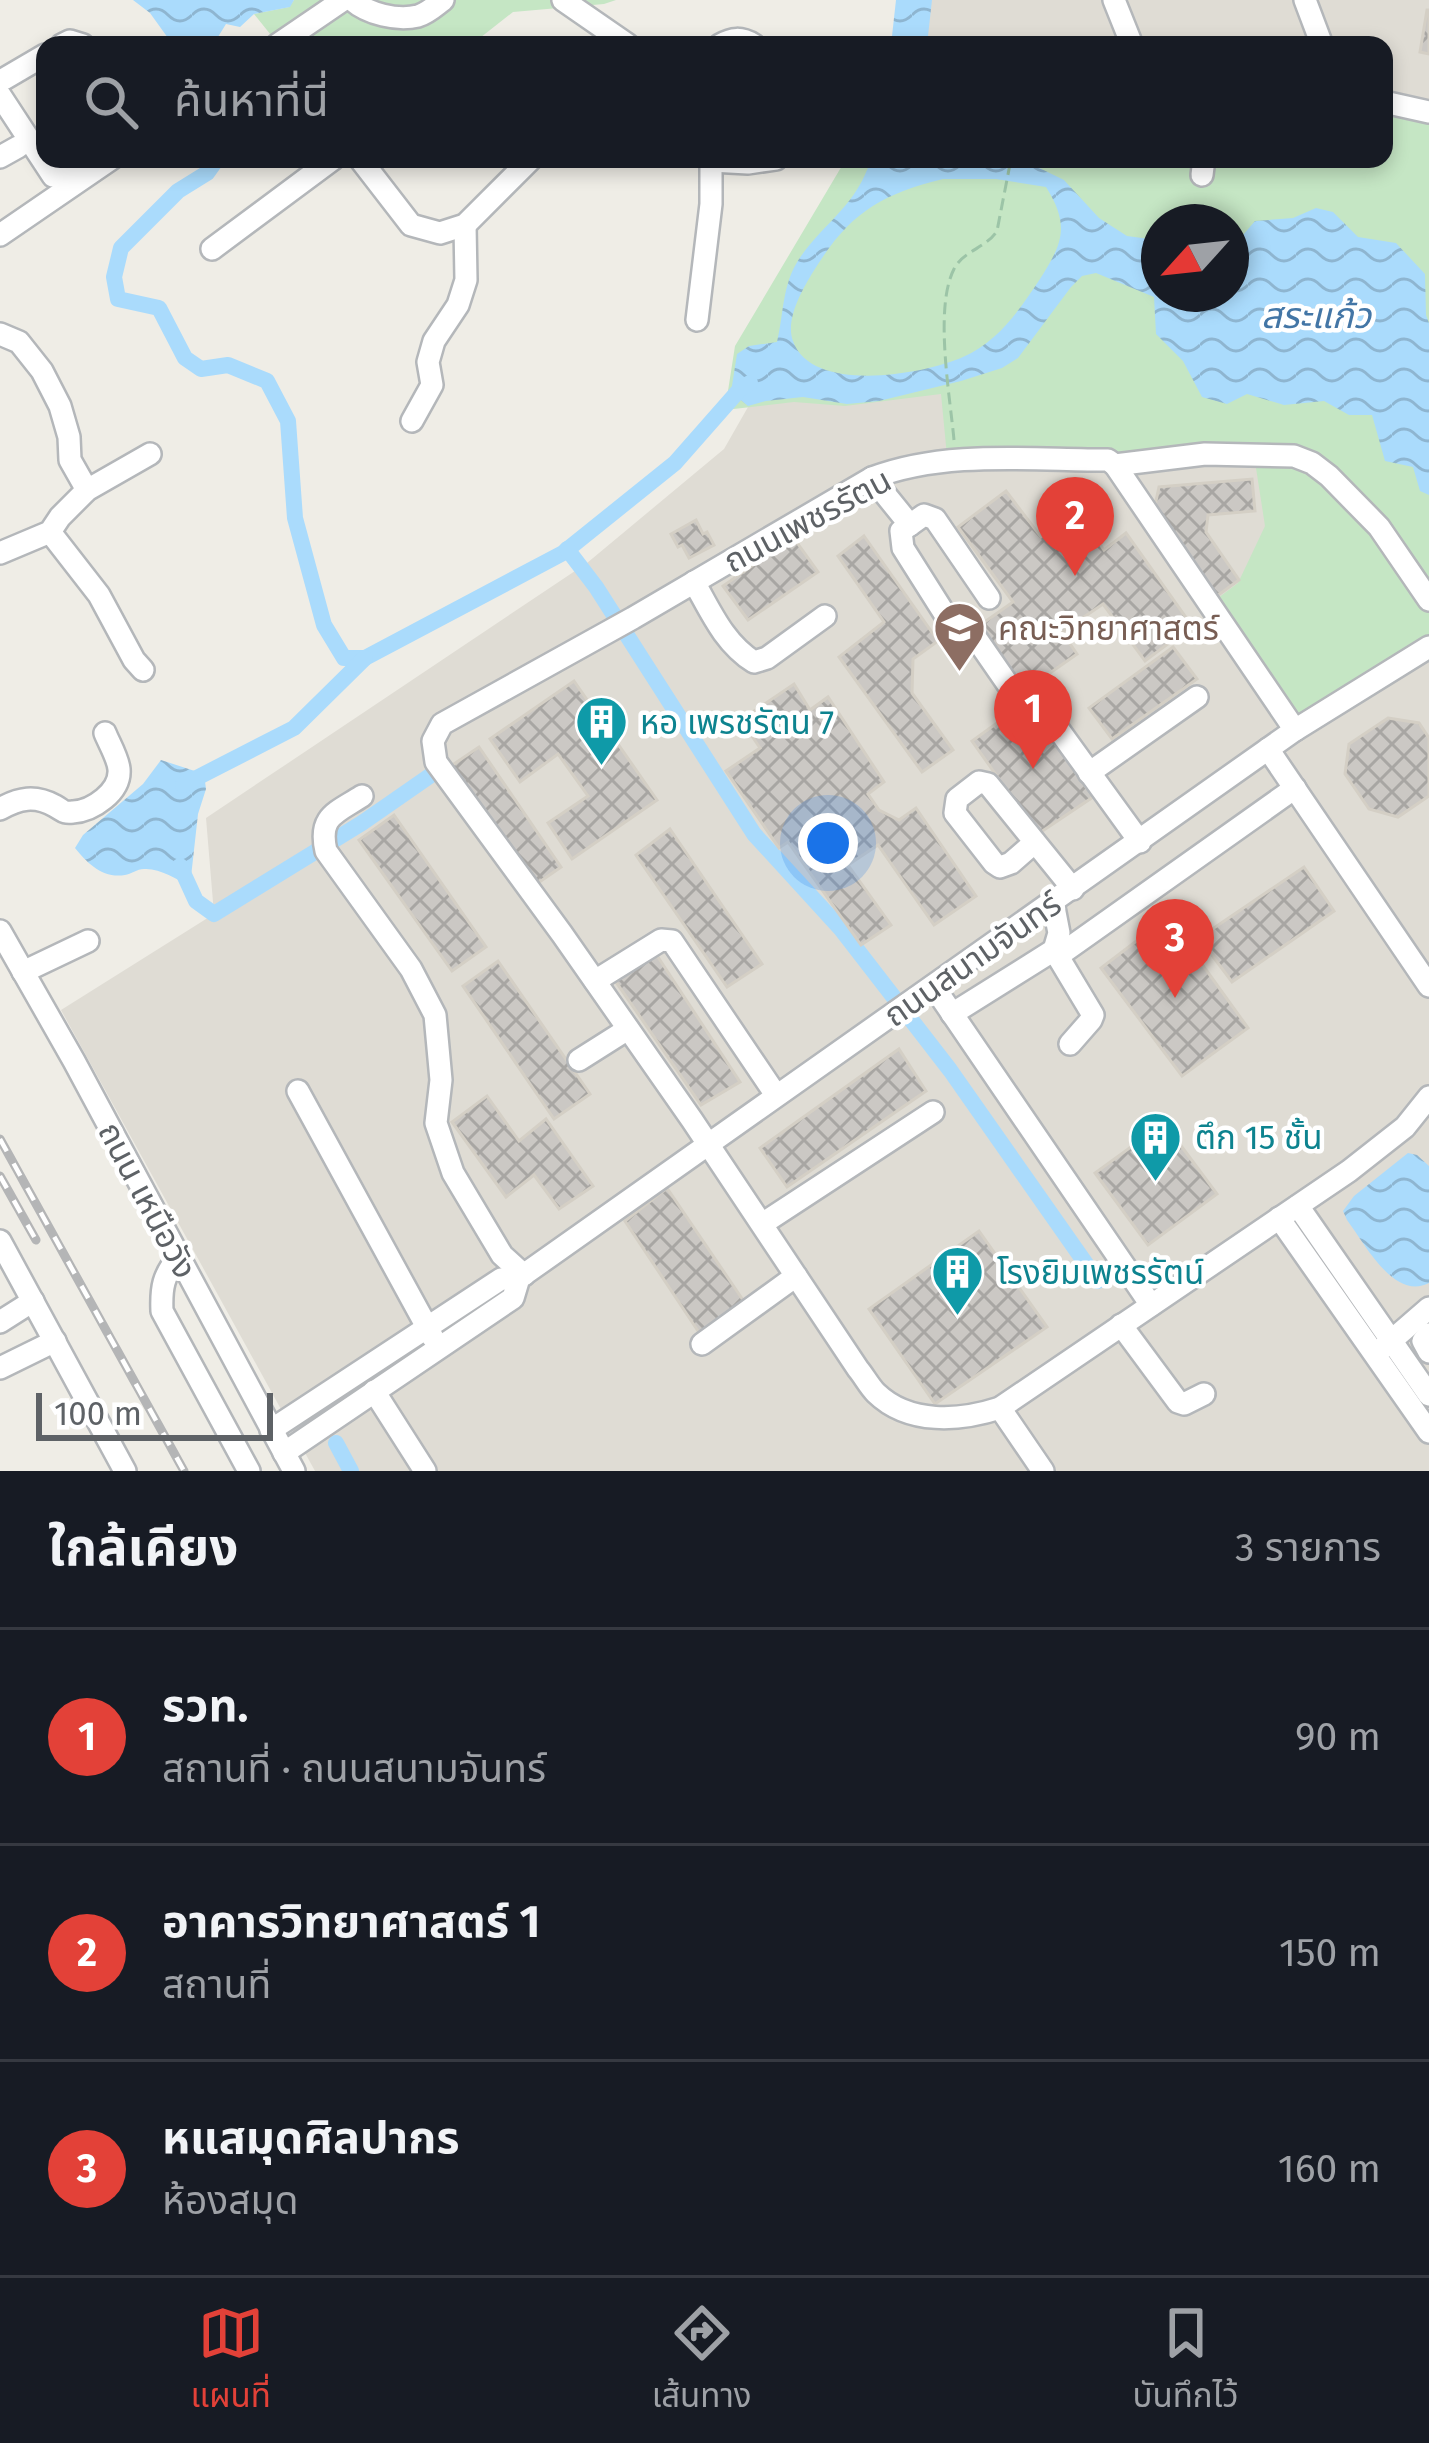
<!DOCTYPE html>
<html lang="th">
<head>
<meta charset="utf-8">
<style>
  :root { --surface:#171b24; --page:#242831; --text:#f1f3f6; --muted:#9ea1a6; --line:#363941; --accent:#e34138 }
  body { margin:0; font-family:"Fira Sans","Noto Sans Thai",sans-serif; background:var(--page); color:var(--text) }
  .compass { position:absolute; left:1141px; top:204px; width:108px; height:108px; border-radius:50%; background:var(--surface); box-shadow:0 6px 18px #0003; rotate:243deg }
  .scale { position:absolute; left:36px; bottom:30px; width:237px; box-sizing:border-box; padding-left:12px; border:6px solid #5e6266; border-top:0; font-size:33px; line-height:42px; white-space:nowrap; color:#5e6266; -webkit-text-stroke:9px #fff; paint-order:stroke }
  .you { position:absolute; left:828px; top:843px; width:42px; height:42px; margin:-30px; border:9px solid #fff; border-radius:50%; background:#1a73e8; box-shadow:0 0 0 18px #1a73e833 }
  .badge { display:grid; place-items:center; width:78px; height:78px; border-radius:50%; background:var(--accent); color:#fff; font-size:39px; font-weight:700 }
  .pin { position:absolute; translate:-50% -99px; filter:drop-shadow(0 3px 6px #0008) }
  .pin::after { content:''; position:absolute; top:63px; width:42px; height:36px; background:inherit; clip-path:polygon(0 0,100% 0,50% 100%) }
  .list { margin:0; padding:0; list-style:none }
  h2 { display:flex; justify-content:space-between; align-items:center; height:156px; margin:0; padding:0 48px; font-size:51px }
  h2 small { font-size:39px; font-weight:400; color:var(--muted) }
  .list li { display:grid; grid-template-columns:78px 1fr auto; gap:36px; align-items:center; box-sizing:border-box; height:216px; padding:0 48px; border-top:3px solid var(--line) }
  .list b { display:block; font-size:45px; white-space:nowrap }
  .list p { margin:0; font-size:39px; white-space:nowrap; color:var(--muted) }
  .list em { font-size:39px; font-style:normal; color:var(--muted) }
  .icon { flex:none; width:66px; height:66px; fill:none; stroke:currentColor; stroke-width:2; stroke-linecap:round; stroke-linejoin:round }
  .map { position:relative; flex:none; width:1429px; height:1471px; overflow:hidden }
  .search { position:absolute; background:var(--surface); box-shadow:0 6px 18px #0003; left:36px; right:36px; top:36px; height:132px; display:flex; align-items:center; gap:30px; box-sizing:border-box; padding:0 42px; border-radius:24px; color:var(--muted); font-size:45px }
  .sheet { height:804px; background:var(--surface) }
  nav { display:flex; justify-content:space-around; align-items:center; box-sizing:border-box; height:168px; border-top:3px solid var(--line); background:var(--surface); font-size:33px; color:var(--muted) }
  nav a { display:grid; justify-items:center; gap:6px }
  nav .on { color:var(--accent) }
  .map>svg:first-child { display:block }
</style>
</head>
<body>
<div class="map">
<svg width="1429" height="1471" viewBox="0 0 1429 1471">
  <defs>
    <pattern id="water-waves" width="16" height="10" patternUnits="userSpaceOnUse" patternTransform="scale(3)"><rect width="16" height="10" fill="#aadbfc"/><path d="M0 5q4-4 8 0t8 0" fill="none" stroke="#8eb5d0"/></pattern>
    <pattern id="building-cross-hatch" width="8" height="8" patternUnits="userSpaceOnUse" patternTransform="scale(3)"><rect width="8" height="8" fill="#cbc8c4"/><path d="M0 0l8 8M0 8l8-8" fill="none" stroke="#a8a6a3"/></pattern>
  </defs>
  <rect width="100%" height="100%" fill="#efede6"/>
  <path fill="#dfdcd4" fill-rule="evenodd" d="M918,0H1429V1471H315L61,1010L214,914L206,818L587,563L724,449L890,159H1384V45H917ZM1159,222H1231V294H1159Z"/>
  <g fill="#c5e6c4" fill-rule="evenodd">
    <path d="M294,0H616L604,4L513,12L471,45H279L254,14L289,7Z"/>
    <path d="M1384,103L1429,113V646L1296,720L1210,604L1238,583L1265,526L1254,455L947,456L941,394L845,406L794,402L725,410L735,346L846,159H1384ZM1159,222H1231V294H1159Z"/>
  </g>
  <g fill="url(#water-waves)" fill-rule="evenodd">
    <path d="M133,0H294L290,7L254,14L240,27L226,24L213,45H173L150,13Z"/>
    <path d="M896,0H932L927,45H891Z"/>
    <path d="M871,159H1021L1064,180L1099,218L1127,236L1157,240L1159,294H1231V249L1255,221L1293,218L1316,208L1333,212L1358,237L1396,243L1425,274L1426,315L1429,323V495L1420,491L1413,467L1385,461L1372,415H1349L1324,401L1284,405L1247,394L1227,404L1202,397L1183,361L1156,334L1154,297L1096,273L1082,276L1071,287L1018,358L1002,368L961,381L879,401L847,404L803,397L766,401L748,406L731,392L737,354L749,346L777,342C784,313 782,285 799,259C825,221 856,207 871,159ZM943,179H996L1046,187C1070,225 1063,243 1040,279C1020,309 998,342 963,357C925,374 812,395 793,341C785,320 802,290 813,272C848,215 878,195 943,179Z"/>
    <path d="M161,760L204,774L206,789L198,814L190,886C176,879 160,868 144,869C137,869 131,874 125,875C103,879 87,863 75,848L83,835L143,784Z"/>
    <path d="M1408,1153L1417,1155L1429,1166V1283C1394,1301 1365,1244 1347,1220L1343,1211L1354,1196Z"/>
  </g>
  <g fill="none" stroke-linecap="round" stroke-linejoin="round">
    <g stroke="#aadbfc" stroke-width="16">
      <path d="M217,159L207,173L178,191L121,248L114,277L118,299L159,308L185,358L201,369L228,365L267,381L288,421L295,518L324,625L344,658H365L563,553L675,463L741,388L750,383"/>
      <path d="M567,549L596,587L754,834L841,929L950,1070L1098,1281"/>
      <path d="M183,785L294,728L365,658"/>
      <path d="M180,866L196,901L214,914L362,823L434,773"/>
      <path d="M336,1443L351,1471"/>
    </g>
  </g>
  <g fill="url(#building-cross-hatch)" stroke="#d4cfc5" stroke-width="3">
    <path d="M1427,10H1429V54L1420,52Z"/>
    <path d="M1252,479L1255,511L1208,515L1206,532L1239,580L1210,601L1153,515L1159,487Z"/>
    <path d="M1006,491L1041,537L1077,511L1104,550L1126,533L1192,626L1145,661L1103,604L1062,632L1077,654L1023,692L979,626L1013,602L958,527Z"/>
    <path d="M696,520L703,534L707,532L714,545L689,558L682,545L678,547L671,534Z"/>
    <path d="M864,536L938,641L913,659L912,693L953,750L922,772L839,657L884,622L838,556Z"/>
    <path d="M793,537L818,572L748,620L723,586Z"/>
    <path d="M1173,647L1197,679L1112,739L1089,708Z"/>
    <path d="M574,681L657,800L572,859L548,823L588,796L558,754L520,782L490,739Z"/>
    <path d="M794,684L810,710L828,697L884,782L868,794L879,810L899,820L916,808L976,896L934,925L878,845L848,865L891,925L861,945L788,842L779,848L726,771L760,748L741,720Z"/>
    <path d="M1026,702L1093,797L1038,834L972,741Z"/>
    <path d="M1388,718L1419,723L1429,738V796L1398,817L1369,809L1345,774L1349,744Z"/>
    <path d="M479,747L561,867L525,892L445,770Z"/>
    <path d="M394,815L486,947L452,971L359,840Z"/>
    <path d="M670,829L762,964L727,987L636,855Z"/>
    <path d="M1304,867L1334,911L1232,982L1199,938Z"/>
    <path d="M1168,917L1248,1028L1182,1076L1101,968Z"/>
    <path d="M654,951L740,1082L701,1105L614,979Z"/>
    <path d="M498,961L590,1094L554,1119L463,986Z"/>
    <path d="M899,1049L926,1091L787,1187L760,1148Z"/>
    <path d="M487,1096L519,1141L546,1119L593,1186L559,1209L534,1175L506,1197L452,1122Z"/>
    <path d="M1164,1123L1217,1194L1148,1245L1095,1173Z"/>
    <path d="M667,1188L745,1303L700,1334L625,1221Z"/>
    <path d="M979,1231L1047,1327L935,1404L869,1309Z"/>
  </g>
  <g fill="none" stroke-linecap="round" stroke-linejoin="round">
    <defs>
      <g id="minor">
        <path d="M352,0C368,14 397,21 418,16C428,13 435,6 443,0"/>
        <path d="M563,0L628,45"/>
        <path d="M1114,0L1132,45"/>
        <path d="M1305,0L1322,45"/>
        <path d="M62,45L70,41L83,45"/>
        <path d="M277,45L343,0"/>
        <path d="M720,45C732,38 741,37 754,45"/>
        <path d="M4,79L45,55"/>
        <path d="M0,95L53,176H57L83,159"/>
        <path d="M1384,102L1429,112"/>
        <path d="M0,157L18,147"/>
        <path d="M360,159L411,225L440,233L465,225L531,159"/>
        <path d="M711,161L748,163L776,159"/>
        <path d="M1202,175L1204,159"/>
        <path d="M0,235L111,159"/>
        <path d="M212,249L333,159"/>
        <path d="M697,320L711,204V159"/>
        <path d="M0,334L19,342L42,371L60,406L69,437L70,460L87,490"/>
        <path d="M412,421L432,385L428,362L434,341L458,305L466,280L465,225"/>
        <path d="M1115,465L1295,730"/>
        <path d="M872,478L910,525L901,531L903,548L946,616L957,627L971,631L1016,696L1032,693L1140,842"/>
        <path d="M910,525L924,515L935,519L989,598"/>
        <path d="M50,532L99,595L134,660L143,670"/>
        <path d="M0,553L50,532L60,517L87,490L150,454"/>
        <path d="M694,582C711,612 724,643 754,662L767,658L825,616"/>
        <path d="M1429,600L1379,527L1329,476L1312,463L1294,456L1205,454L1115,465L1108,460C1030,460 945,450 872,478L633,618L442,724L433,741L436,762L562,934L692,1120L858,1369C864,1376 869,1386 876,1393C909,1425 960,1421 1000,1408L1349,1171L1405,1127L1429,1097"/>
        <path d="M1268,749L1429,986"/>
        <path d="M1089,773L1197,697"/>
        <path d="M362,796C336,813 318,816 326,851L411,969L435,1015L441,1080L436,1123L453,1173L502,1255L524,1275"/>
        <path d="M0,809C19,798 35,795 55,806C64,811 63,813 73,812C92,811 121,792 119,769C118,758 109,743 105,733"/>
        <path d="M1035,842L1011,863L1000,867L994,863L955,813L957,799L979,782L988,784L1073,889"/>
        <path d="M1053,902L1059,933L1054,950"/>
        <path d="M0,931L74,1061L294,1471"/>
        <path d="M1058,956L1295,788"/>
        <path d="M23,972L88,941"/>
        <path d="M595,981L661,940L672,941L776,1095"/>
        <path d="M934,987L1151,1305"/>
        <path d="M952,1014L1054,950L1093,1015L1091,1020L1070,1044"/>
        <path d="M579,1060L628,1029"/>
        <path d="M298,1091L433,1338"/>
        <path d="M1298,1206L1429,1395"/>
        <path d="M1279,1218L1429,1432"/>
        <path d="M762,1224L933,1112"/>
        <path d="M0,1241L125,1471"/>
        <path d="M179,1257C163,1275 161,1288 162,1311L249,1471"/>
        <path d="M519,1278L1295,730L1429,647"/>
        <path d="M0,1322L33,1301"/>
        <path d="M1121,1325L1178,1402L1184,1404L1204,1394"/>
        <path d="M1429,1334L1423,1341L1429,1352"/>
        <path d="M702,1344L796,1276"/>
        <path d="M1384,1347L1429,1308"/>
        <path d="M0,1368L55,1341"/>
        <path d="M374,1391L425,1471"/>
        <path d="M1000,1408L1043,1471"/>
        <path d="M271,1430L501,1279L519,1278L513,1298L284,1453"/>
      </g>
    </defs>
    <use href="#minor" stroke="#b4b7ba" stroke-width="26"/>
    <path stroke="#9cc4a7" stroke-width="3" stroke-dasharray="12 6" stroke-linecap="butt" d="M954,440C950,396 934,308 954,269C963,251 986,248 997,231L1011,159"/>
    <use href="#minor" stroke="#fff" stroke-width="21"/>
    <defs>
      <g id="rail">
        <path d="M0,1139L184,1471"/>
        <path d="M0,1176L36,1240"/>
      </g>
    </defs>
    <use href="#rail" stroke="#b4b5b6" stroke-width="9"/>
    <use href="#rail" stroke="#fff" stroke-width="4.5" stroke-dasharray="14" stroke-linecap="butt"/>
  </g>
  <defs>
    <symbol id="university-pin" viewBox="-11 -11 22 30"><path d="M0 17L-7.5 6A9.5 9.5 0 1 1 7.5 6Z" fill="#8d6e63" stroke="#fff"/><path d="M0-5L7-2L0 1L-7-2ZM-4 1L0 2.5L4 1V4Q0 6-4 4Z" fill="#fff"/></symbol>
    <symbol id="building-pin" viewBox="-11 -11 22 30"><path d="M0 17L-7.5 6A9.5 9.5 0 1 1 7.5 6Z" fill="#0f9aa8" stroke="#fff"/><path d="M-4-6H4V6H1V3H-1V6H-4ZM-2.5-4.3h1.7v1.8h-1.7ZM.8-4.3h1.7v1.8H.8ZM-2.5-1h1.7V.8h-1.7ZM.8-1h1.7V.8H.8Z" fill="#fff"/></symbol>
  </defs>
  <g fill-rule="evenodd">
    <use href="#university-pin" x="930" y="598" width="59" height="81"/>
    <use href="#building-pin" x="572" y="692" width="59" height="81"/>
    <use href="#building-pin" x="1126" y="1108" width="59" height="81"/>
    <use href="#building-pin" x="928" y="1242" width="59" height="81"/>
  </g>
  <g text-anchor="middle" stroke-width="9" stroke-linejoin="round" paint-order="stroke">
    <g font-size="33" fill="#5e6266" stroke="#fff">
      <text transform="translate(807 520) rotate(-28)" y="12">ถนนเพชรรัตน</text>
      <text transform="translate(972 959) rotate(-35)" y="12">ถนนสนามจันทร์</text>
      <text transform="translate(148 1200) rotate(62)" y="12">ถนน เหนือวัง</text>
    </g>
    <g font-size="33" fill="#785e54" stroke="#fff" text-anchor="start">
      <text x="998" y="640">คณะวิทยาศาสตร์</text>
    </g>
    <g font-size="33" fill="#0d838f" stroke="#fff" text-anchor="start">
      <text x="640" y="734">หอ เพรชรัตน 7</text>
      <text x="1195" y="1149">ตึก 15 ชั้น</text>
      <text x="997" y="1284">โรงยิมเพชรรัตน์</text>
    </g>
    <g font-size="36" font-style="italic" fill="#4376a6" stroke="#fff">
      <text x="1316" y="328">สระแก้ว</text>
    </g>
  </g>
</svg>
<svg class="compass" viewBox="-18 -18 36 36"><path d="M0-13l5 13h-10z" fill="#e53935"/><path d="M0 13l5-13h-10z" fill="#9ea1a6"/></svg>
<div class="scale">100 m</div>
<div class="you"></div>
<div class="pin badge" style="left:1033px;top:769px">1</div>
<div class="pin badge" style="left:1075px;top:576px">2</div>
<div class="pin badge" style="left:1175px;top:998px">3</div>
<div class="search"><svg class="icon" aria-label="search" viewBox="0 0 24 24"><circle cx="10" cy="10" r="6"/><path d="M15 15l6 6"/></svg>ค้นหาที่นี่</div>
</div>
<section class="sheet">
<h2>ใกล้เคียง<small>3 รายการ</small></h2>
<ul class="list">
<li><span class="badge">1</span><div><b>รวท.</b><p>สถานที่ · ถนนสนามจันทร์</p></div><em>90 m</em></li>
<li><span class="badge">2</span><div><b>อาคารวิทยาศาสตร์ 1</b><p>สถานที่</p></div><em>150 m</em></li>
<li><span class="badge">3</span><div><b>หแสมุดศิลปากร</b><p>ห้องสมุด</p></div><em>160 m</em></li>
</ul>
</section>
<nav>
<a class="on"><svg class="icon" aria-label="map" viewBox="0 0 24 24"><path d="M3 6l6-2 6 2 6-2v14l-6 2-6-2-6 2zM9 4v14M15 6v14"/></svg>แผนที่</a>
<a><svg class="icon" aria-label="directions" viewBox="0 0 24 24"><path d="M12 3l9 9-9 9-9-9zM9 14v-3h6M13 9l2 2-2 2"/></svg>เส้นทาง</a>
<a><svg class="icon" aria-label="saved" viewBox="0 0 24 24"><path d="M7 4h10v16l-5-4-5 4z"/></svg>บันทึกไว้</a>
</nav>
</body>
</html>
